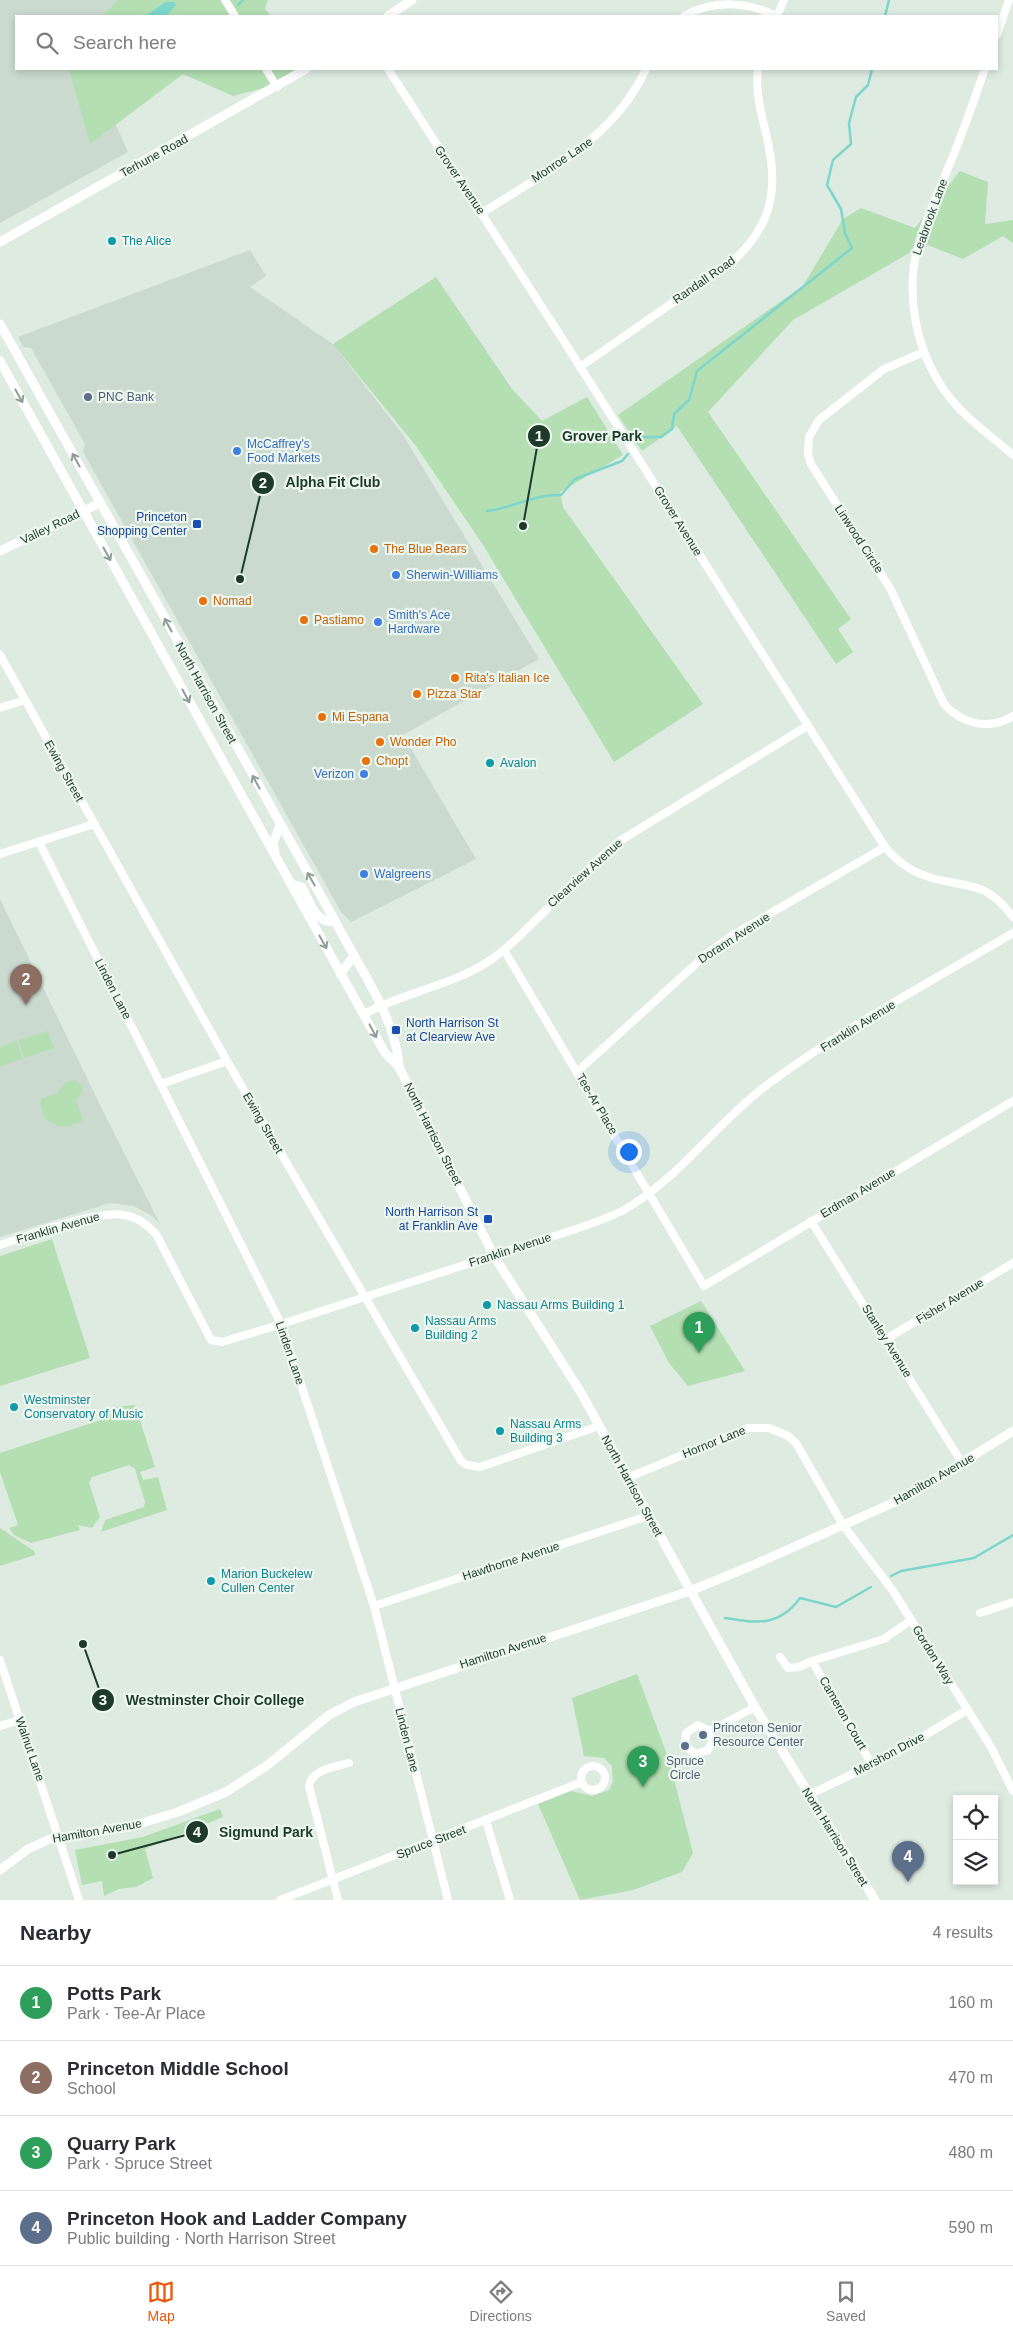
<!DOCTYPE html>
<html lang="en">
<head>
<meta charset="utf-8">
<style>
  :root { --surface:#fff; --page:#f2f2f3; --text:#2b2b33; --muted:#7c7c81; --line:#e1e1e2; --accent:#ea580c }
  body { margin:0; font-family:Helvetica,sans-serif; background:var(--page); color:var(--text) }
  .controls { position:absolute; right:15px; bottom:15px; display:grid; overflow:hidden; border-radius:0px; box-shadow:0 2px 8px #0003 }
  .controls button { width:45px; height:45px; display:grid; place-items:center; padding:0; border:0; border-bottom:1px solid var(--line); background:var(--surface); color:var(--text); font:25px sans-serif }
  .you { position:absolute; left:628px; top:1151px; width:18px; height:18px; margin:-12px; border:4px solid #fff; border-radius:50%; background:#1a73e8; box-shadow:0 0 0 8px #1a73e833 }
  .badge { display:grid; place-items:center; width:32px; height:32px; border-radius:50%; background:var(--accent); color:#fff; font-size:16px; font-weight:700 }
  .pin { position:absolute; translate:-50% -41px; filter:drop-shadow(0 1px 2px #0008) }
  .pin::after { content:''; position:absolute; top:26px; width:18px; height:15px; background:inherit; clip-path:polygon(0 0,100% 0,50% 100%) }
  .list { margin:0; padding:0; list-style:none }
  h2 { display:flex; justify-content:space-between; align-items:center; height:65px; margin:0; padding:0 20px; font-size:21px }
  h2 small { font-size:16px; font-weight:400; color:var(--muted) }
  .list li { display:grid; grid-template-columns:32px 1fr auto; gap:15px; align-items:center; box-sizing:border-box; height:75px; padding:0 20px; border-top:1px solid var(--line) }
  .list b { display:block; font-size:19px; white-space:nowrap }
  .list p { margin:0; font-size:16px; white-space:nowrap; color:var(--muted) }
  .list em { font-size:16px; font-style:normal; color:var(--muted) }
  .icon { flex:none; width:28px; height:28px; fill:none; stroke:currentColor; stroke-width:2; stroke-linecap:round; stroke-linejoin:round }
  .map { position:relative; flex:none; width:1013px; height:1900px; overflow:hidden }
  .search { position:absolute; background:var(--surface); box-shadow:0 2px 8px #0003; left:15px; right:15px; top:15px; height:55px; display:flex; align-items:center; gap:12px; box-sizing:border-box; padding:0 18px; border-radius:0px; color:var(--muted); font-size:19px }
  .sheet { height:365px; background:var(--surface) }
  nav { display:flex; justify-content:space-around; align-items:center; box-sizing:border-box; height:70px; border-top:1px solid var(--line); background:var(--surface); font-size:14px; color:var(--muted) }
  nav a { display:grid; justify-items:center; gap:2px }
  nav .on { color:var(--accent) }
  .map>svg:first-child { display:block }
</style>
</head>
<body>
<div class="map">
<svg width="1013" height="1900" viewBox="0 0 1013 1900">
  <rect width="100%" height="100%" fill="#ddebe1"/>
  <g fill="#cbdacf">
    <path d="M0,0H127L116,16H16V69H91L128,152L0,223Z"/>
    <path d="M250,250L266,276L250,287L333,344L403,435L539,659L403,735L476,859L351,922L341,912L83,452L85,444L31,348L23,347L18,337Z"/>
    <path d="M0,899L103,1111L160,1224L152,1216L134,1206L110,1203L0,1237Z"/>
  </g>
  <g fill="#b3dfb3">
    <path d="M118,0H268L265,9L271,16H102Z"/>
    <path d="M69,69H309L286,82L233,96L183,74L90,144Z"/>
    <path d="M960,171L988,182L985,224L1013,220V243L1003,236L963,259L925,244L793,320L708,412L851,619L838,629L853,652L836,664L677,426L642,451L618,415L803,286L843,219L861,208L915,228Z"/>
    <path d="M436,277L512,389L542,421L587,397L623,455L560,492L563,507L703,704L614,762L483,545L416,446L333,344Z"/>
    <path d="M48,1031L54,1048L24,1058L19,1040Z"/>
    <path d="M17,1041L22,1059L0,1066V1047Z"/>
    <path d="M75,1080L80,1084L83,1090L76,1101L83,1120C62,1134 39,1124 41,1099L57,1093L66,1082Z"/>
    <path d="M52,1239L90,1358L0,1386V1256Z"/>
    <path d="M701,1301L745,1371L688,1386L669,1363L650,1326Z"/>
    <path d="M135,1405L155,1467L140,1472L143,1480L158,1477L167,1510L101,1532L105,1520L144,1507L145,1502L135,1469L129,1465L92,1477L89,1483L100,1517L92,1528L78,1525L80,1530L31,1543L14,1535L9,1528L18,1525L0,1472V1453L101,1420L115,1407Z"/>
    <path d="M0,1528L34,1551L35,1555L0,1566Z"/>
    <path d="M637,1674L669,1760L693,1853L682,1872L633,1890L580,1900L538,1804L571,1791L592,1796L609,1790L613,1782L612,1766L604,1758L584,1756L572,1698Z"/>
    <path d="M220,1809L223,1817L145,1849L153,1878L136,1887L119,1889L104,1896L102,1881L82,1885L75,1850L143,1837Z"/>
  </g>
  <path fill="#7ed6cb" d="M166,2H174L176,5L167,16H145Z"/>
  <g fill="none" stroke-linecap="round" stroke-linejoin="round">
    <g stroke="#7ed6cb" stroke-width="2.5">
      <path d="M238,5L243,0"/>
      <path d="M885,16L889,0"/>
      <path d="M637,443L642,437H661L672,429L674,414L689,400L697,371L852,248L845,233L841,209L827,185L833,160L851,144L849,123L856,97L868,85L872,69"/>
      <path d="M487,511C514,508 533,494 561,495L575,479L622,461L628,454"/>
      <path d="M891,1576L901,1571L974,1558L1013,1535"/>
      <path d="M725,1618C757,1623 779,1627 800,1598L836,1607L871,1587"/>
    </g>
    <g stroke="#fff" stroke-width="8">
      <path d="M225,0L235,16"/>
      <path d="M684,16C713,0 746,1 776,16"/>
      <path d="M777,16L784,0"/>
      <path d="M997,35L1009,0"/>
      <path d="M266,69L277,87"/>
      <path d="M388,69L558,332L885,847C897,861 910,872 929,877C967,889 985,879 1013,917"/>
      <path d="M985,69C973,102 962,136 948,168C938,194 925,220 918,246C905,295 916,349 944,390C962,416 990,435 1013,455"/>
      <path d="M482,213C544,173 614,139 646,69"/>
      <path d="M924,352L884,369L819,420L809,437L808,454L811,464L890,588L944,704C962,724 989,731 1013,716"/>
      <path d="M580,367L734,260C774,223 779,185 766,134C761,112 755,91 758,69"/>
      <path d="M0,655L227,1061L461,1461L467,1465L480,1467L599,1426"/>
      <path d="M0,708L25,700"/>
      <path d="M39,842L281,1324L374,1606L448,1900"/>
      <path d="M0,854L94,824"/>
      <path d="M504,950L704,1286L1013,1101"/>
      <path d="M364,1014C403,993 449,986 486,963C507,950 523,932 541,915C566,890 591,865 618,842L807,726"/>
      <path d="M578,1071L709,952L733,935L885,847"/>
      <path d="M161,1084L227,1061"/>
      <path d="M811,1221L962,1463"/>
      <path d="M0,1245C28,1236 98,1209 124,1215C138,1217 147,1225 156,1234L211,1340L222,1342L272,1327L576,1229C591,1224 607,1218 622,1211C679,1180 718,1120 771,1082C847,1026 932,981 1013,933"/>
      <path d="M886,1339L1013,1263"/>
      <path d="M627,1478L748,1428H769L788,1436L796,1443L843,1525L893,1591L991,1747L1013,1791"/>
      <path d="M374,1606L648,1516"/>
      <path d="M980,1613L1013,1602"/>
      <path d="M780,1657L788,1668L799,1667L812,1661L872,1765"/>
      <path d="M0,1660L79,1900"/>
      <path d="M812,1661L884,1639L911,1620"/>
      <path d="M0,1726L20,1720"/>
      <path d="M710,1731L712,1742L708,1750L696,1754L685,1746L686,1733L698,1725L710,1731L755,1707"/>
      <circle cx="593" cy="1778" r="12"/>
      <path d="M809,1795L894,1754L967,1710"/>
      <path d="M486,1821L510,1900"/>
      <path d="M280,1900L582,1782"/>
      <path d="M338,1900L309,1786C312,1769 335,1767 349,1763"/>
    </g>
    <g stroke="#fff" stroke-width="9">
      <path d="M388,16L412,0"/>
      <path d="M0,242L306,69"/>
      <path d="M0,324L335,921C357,964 397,1019 399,1067"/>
      <path d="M0,361L385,1053L399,1067L494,1256L580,1391L755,1707L875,1900"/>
      <path d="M0,551L100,503"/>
      <path d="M275,851L273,844L280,825"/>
      <path d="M291,884L302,887C310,902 316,925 335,921"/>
      <path d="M340,974L354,956"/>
      <path d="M0,1870L28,1849L50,1839L129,1827L178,1812L226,1792L269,1764L329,1715L354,1702L690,1591L751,1566L904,1498L1013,1431"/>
    </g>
  </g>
  <defs><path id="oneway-shaft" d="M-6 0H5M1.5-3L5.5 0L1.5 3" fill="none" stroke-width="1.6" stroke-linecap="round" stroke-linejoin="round" transform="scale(1.25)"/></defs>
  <g stroke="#8e9d95">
    <use href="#oneway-shaft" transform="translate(19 396) rotate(61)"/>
    <use href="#oneway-shaft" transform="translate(76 460) rotate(-119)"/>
    <use href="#oneway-shaft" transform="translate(107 554) rotate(61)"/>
    <use href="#oneway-shaft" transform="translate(168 625) rotate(-119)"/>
    <use href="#oneway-shaft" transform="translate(186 696) rotate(61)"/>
    <use href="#oneway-shaft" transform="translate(256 782) rotate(-119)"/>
    <use href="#oneway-shaft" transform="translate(311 879) rotate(-120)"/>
    <use href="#oneway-shaft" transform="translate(323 942) rotate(61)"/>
    <use href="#oneway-shaft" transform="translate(373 1031) rotate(62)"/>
  </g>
  <g fill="#0f9aa8" stroke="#edf7ef" stroke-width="2">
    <circle cx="112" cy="241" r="5"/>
    <circle cx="490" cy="763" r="5"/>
    <circle cx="487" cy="1305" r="5"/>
    <circle cx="415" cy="1328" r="5"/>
    <circle cx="14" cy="1407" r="5"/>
    <circle cx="500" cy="1431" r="5"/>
    <circle cx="211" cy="1581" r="5"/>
  </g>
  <g fill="#5c6f8a" stroke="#edf7ef" stroke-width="2">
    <circle cx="88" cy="397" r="5"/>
    <circle cx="703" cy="1735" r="5"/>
    <circle cx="685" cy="1746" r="5"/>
  </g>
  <g fill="#3f7fe0" stroke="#edf7ef" stroke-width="2">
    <circle cx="237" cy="451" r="5"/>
    <circle cx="396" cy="575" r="5"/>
    <circle cx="378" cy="622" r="5"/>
    <circle cx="364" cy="774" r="5"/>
    <circle cx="364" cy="874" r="5"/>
  </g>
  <g fill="#1a4fb4" stroke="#edf7ef" stroke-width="2">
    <rect x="192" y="519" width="10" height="10" rx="2.5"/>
    <rect x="391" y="1025" width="10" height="10" rx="2.5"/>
    <rect x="483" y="1214" width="10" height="10" rx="2.5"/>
  </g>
  <g fill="#e8710a" stroke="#edf7ef" stroke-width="2">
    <circle cx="374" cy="549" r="5"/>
    <circle cx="203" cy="601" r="5"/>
    <circle cx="304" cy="620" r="5"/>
    <circle cx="455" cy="678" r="5"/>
    <circle cx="417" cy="694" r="5"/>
    <circle cx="322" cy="717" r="5"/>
    <circle cx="380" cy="742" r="5"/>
    <circle cx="366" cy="761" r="5"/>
  </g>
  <g text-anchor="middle" stroke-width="4.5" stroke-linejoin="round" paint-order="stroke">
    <g font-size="12" fill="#1d3b2b" stroke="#edf7ef">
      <text transform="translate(154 156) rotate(-29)" y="4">Terhune Road</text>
      <text transform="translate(562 160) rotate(-34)" y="4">Monroe Lane</text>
      <text transform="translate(460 180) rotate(56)" y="4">Grover Avenue</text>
      <text transform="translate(930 217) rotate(-70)" y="4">Leabrook Lane</text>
      <text transform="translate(704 280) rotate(-35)" y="4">Randall Road</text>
      <text transform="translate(678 521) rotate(58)" y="4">Grover Avenue</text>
      <text transform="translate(50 527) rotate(-26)" y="4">Valley Road</text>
      <text transform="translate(859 539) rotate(57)" y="4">Linwood Circle</text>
      <text transform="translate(206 693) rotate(61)" y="4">North Harrison Street</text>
      <text transform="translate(64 771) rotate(61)" y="4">Ewing Street</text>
      <text transform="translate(585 873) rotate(-42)" y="4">Clearview Avenue</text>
      <text transform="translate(734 938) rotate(-33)" y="4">Dorann Avenue</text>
      <text transform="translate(113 989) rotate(63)" y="4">Linden Lane</text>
      <text transform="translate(858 1026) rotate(-32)" y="4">Franklin Avenue</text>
      <text transform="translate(597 1104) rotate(59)" y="4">Tee-Ar Place</text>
      <text transform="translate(263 1123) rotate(60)" y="4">Ewing Street</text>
      <text transform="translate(433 1134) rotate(63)" y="4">North Harrison Street</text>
      <text transform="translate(858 1193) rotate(-31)" y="4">Erdman Avenue</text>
      <text transform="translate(58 1228) rotate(-16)" y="4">Franklin Avenue</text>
      <text transform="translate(510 1250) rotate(-18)" y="4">Franklin Avenue</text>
      <text transform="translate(950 1301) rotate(-31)" y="4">Fisher Avenue</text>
      <text transform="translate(887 1341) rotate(58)" y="4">Stanley Avenue</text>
      <text transform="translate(290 1353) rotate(71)" y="4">Linden Lane</text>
      <text transform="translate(714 1442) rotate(-22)" y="4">Hornor Lane</text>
      <text transform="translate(934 1479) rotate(-30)" y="4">Hamilton Avenue</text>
      <text transform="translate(632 1486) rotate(61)" y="4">North Harrison Street</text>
      <text transform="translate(511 1561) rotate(-18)" y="4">Hawthorne Avenue</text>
      <text transform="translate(503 1651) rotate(-18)" y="4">Hamilton Avenue</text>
      <text transform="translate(933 1655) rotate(58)" y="4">Gordon Way</text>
      <text transform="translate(843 1713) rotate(60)" y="4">Cameron Court</text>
      <text transform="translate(407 1740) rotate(76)" y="4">Linden Lane</text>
      <text transform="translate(30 1749) rotate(71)" y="4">Walnut Lane</text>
      <text transform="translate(889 1754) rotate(-28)" y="4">Mershon Drive</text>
      <text transform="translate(97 1831) rotate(-10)" y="4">Hamilton Avenue</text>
      <text transform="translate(835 1837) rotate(58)" y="4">North Harrison Street</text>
      <text transform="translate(431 1842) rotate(-21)" y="4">Spruce Street</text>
    </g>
    <g font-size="12" fill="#0d838f" stroke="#edf7ef" text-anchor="start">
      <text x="122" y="245">The Alice</text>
      <text x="500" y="767">Avalon</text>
      <text x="497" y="1309">Nassau Arms Building 1</text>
      <text x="425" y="1325">Nassau Arms<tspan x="425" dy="14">Building 2</tspan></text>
      <text x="24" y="1404">Westminster<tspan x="24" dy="14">Conservatory of Music</tspan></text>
      <text x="510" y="1428">Nassau Arms<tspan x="510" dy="14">Building 3</tspan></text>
      <text x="221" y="1578">Marion Buckelew<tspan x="221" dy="14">Cullen Center</tspan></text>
    </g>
    <g font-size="12" fill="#4e5e75" stroke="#edf7ef" text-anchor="start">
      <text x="98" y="401">PNC Bank</text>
      <text x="713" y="1732">Princeton Senior<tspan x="713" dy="14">Resource Center</tspan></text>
      <text x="685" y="1765" text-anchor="middle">Spruce<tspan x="685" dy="14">Circle</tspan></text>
    </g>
    <g font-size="12" fill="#366cbe" stroke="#edf7ef" text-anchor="start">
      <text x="247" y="448">McCaffrey's<tspan x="247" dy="14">Food Markets</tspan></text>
      <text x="406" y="579">Sherwin-Williams</text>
      <text x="388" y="619">Smith's Ace<tspan x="388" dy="14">Hardware</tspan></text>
      <text x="354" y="778" text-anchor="end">Verizon</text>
      <text x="374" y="878">Walgreens</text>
    </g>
    <g font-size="12" fill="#164399" stroke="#edf7ef" text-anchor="end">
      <text x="187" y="521">Princeton<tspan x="187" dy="14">Shopping Center</tspan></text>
      <text x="406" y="1027" text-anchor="start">North Harrison St<tspan x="406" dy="14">at Clearview Ave</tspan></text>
      <text x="478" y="1216">North Harrison St<tspan x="478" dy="14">at Franklin Ave</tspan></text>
    </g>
    <g font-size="12" fill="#c56008" stroke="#edf7ef" text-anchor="start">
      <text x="384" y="553">The Blue Bears</text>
      <text x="213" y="605">Nomad</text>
      <text x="314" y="624">Pastiamo</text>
      <text x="465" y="682">Rita's Italian Ice</text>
      <text x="427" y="698">Pizza Star</text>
      <text x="332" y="721">Mi Espana</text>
      <text x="390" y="746">Wonder Pho</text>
      <text x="376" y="765">Chopt</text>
    </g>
  </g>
  <path fill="none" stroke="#1d3b2b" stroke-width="2" d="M523 526L539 436M240 579L263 483M83 1644L103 1700M112 1855L197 1832"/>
  <g fill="#1d3b2b" stroke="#edf7ef" stroke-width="2">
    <circle cx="523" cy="526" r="5"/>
    <circle cx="240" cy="579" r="5"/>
    <circle cx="83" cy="1644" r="5"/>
    <circle cx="112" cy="1855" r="5"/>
    <circle cx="539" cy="436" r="12"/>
    <circle cx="263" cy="483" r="12"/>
    <circle cx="103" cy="1700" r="12"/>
    <circle cx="197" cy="1832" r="12"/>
  </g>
  <g font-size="15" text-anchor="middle" font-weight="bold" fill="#fff">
    <text x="539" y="441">1</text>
    <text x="263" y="488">2</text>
    <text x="103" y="1705">3</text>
    <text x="197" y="1837">4</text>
  </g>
  <g font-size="14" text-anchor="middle" font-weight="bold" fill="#1d3b2b" stroke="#edf7ef" stroke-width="4.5" stroke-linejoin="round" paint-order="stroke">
    <text x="602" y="441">Grover Park</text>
    <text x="333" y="487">Alpha Fit Club</text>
    <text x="215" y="1705">Westminster Choir College</text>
    <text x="266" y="1837">Sigmund Park</text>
  </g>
</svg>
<div class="controls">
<button><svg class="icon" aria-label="locate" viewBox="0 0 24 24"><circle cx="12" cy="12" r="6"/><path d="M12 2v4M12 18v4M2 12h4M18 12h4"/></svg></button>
<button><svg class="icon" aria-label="layers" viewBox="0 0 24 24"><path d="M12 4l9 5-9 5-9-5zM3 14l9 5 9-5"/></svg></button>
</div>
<div class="you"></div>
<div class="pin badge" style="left:699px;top:1353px;background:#2e9e5b">1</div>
<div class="pin badge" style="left:26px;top:1005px;background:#8d6e63">2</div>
<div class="pin badge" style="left:643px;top:1787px;background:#2e9e5b">3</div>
<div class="pin badge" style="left:908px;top:1882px;background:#5c6f8a">4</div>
<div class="search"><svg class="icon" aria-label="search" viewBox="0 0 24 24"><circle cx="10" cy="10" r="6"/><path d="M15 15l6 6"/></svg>Search here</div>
</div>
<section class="sheet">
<h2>Nearby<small>4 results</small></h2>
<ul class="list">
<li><span class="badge" style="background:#2e9e5b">1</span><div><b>Potts Park</b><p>Park · Tee-Ar Place</p></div><em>160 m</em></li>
<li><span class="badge" style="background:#8d6e63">2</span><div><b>Princeton Middle School</b><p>School</p></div><em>470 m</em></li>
<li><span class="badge" style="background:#2e9e5b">3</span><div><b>Quarry Park</b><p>Park · Spruce Street</p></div><em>480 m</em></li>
<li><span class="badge" style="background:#5c6f8a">4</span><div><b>Princeton Hook and Ladder Company</b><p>Public building · North Harrison Street</p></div><em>590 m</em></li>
</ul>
</section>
<nav>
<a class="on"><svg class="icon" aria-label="map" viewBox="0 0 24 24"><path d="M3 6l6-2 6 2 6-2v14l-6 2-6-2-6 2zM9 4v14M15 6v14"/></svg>Map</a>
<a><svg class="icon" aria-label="directions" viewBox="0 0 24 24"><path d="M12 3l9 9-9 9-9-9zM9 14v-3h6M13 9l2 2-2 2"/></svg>Directions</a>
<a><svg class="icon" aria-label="saved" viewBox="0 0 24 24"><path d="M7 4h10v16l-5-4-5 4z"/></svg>Saved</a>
</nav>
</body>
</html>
